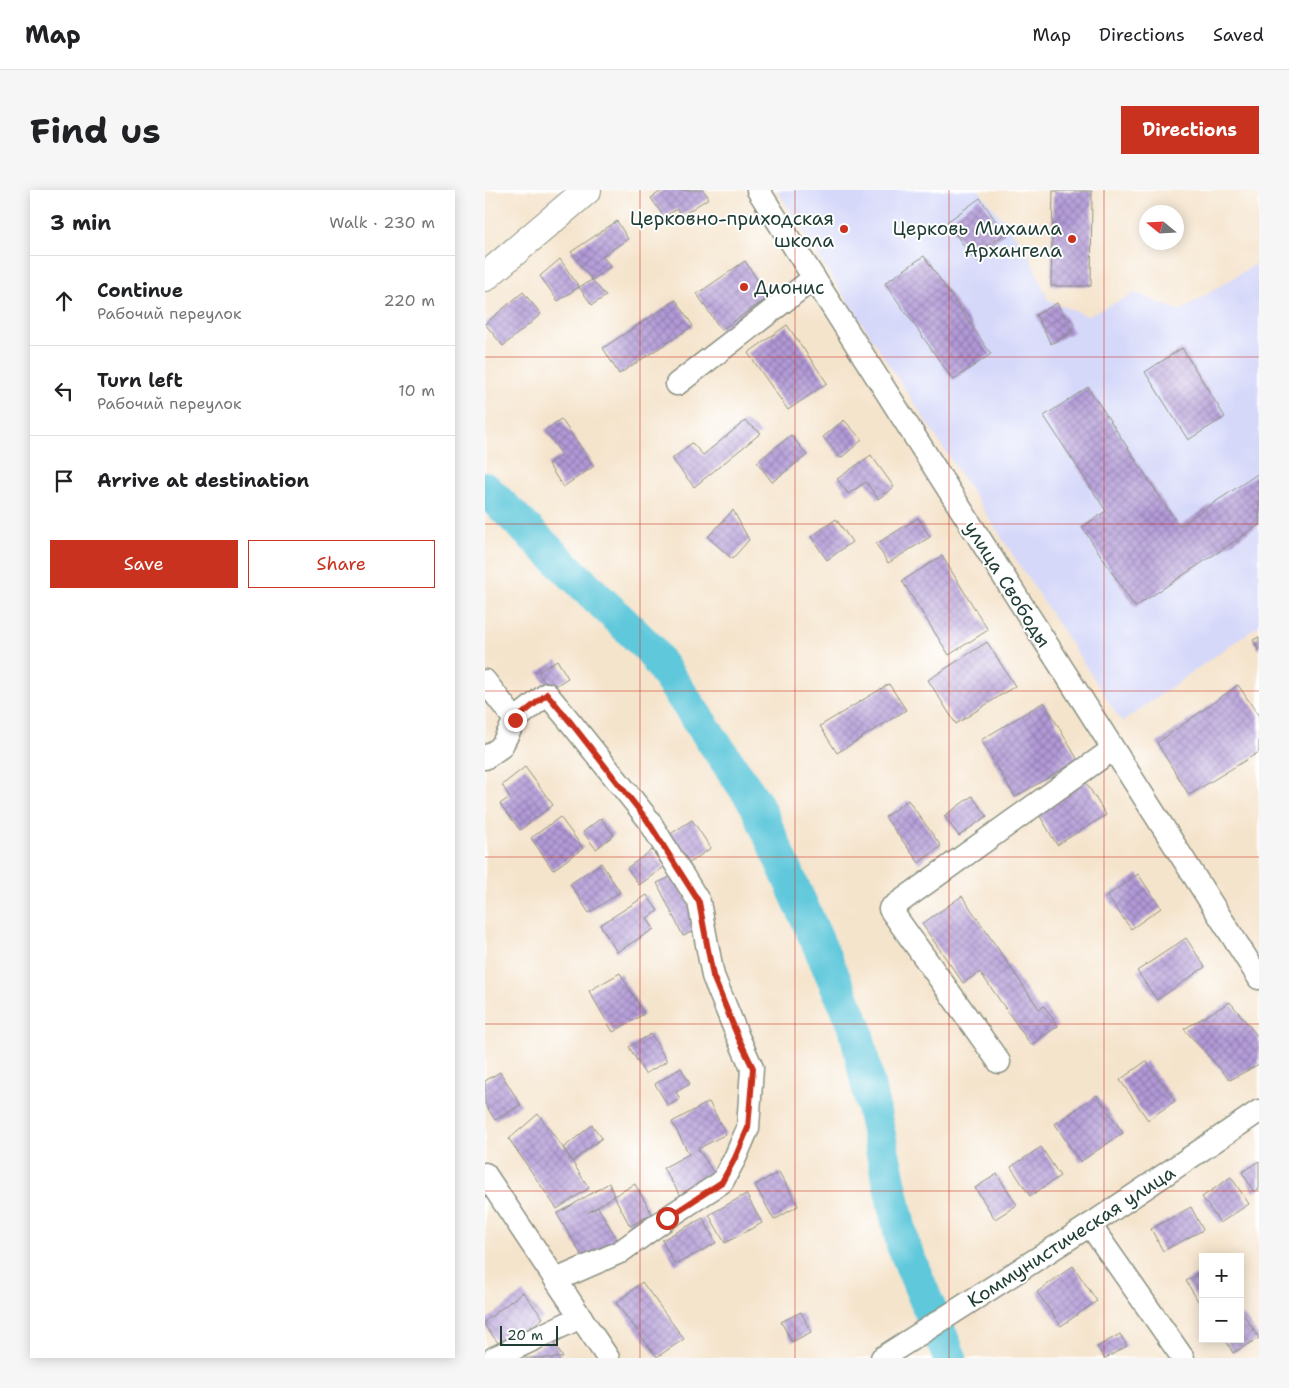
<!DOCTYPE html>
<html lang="en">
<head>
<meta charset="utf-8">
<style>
  :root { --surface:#fff; --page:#f6f6f6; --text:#202124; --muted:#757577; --line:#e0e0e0; --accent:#c8321e }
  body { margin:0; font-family:"Shantell Sans",sans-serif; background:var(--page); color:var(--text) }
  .controls { position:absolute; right:15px; bottom:15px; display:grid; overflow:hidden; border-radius:0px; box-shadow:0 2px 12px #0003 }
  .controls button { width:45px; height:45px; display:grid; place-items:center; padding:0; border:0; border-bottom:1px solid var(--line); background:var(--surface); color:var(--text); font:25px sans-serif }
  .compass { position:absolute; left:654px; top:15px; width:45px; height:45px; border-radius:50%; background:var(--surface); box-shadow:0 2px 12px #0003; rotate:288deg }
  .scale { position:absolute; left:15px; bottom:12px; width:58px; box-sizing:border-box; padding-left:5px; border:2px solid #1f3d34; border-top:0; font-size:14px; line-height:18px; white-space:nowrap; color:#1f3d34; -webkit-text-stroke:4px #fff; paint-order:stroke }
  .stop { position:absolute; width:15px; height:15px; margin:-11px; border:4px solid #c8321e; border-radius:50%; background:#fff }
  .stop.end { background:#c8321e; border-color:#fff; box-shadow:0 1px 5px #0008 }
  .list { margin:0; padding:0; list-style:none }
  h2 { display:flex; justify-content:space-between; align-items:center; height:65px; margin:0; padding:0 20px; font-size:21px }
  h2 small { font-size:16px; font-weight:400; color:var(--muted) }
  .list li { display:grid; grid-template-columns:32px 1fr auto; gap:15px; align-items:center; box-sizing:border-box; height:90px; padding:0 20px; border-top:1px solid var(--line) }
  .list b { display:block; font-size:19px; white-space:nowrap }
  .list p { margin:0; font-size:16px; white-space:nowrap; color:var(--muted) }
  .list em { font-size:16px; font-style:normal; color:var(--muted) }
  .actions { display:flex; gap:10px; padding:15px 20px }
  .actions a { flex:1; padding:11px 0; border:1px solid var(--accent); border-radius:0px; text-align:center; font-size:18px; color:var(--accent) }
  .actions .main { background:var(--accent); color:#fff }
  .icon { flex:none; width:28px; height:28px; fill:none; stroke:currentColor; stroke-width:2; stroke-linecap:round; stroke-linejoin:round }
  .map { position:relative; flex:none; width:774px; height:1168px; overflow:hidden; border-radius:0px }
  header { display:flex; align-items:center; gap:30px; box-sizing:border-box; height:70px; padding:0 25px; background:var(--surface); border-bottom:1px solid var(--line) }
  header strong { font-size:24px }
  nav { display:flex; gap:28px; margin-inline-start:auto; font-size:18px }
  .intro { display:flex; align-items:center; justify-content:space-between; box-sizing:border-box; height:120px; padding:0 30px }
  h1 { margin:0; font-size:35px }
  .button { padding:12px 22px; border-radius:0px; background:var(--accent); color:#fff; font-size:18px; font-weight:700 }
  main { display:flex; gap:30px; padding:0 30px }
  aside { flex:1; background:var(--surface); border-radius:0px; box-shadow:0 2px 12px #0003 }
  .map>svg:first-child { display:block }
</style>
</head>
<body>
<header>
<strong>Map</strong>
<nav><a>Map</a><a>Directions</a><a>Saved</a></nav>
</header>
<div class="intro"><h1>Find us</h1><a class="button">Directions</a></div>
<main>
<aside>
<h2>3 min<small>Walk · 230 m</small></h2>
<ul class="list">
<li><svg class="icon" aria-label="ahead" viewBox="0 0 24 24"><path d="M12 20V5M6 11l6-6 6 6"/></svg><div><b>Continue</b><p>Рабочий переулок</p></div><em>220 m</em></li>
<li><svg class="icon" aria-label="left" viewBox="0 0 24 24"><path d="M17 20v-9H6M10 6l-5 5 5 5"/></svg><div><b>Turn left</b><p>Рабочий переулок</p></div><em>10 m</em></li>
<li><svg class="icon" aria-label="arrive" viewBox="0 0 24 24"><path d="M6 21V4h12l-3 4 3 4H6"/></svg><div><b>Arrive at destination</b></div></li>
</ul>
<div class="actions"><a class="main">Save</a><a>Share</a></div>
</aside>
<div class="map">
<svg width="774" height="1168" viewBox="0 0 774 1168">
  <defs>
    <pattern id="building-cross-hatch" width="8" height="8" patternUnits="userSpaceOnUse" patternTransform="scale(1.25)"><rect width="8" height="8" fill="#b299d7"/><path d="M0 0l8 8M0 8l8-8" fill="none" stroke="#907eaf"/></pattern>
  </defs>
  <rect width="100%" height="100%" fill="#fff"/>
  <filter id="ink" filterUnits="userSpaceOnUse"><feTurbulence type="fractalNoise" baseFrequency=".02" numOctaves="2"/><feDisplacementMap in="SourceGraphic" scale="10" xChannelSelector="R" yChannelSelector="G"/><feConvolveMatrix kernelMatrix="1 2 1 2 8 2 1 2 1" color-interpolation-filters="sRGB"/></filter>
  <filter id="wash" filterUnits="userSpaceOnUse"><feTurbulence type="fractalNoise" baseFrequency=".0096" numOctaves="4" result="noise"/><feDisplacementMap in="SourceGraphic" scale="20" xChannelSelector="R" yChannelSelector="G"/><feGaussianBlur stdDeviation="1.12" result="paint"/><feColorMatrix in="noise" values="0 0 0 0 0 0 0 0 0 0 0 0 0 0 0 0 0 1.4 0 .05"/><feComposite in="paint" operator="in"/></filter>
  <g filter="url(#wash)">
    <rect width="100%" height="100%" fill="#f5e4cc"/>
    <path fill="#d5d8f9" d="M292,0H494L542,60L563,110L602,126L650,103L695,121L774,72V435L637,532L341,78Z"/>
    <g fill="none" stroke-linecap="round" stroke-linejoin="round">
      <path stroke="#5fc8db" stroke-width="34" d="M0,299L165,459L271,614L370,836L418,1055L465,1168"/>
    </g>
    <g id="blocks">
      <g fill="url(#building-cross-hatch)">
        <path d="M178,0H218L224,8L196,26L192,19L179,27L166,8Z"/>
        <path d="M568,1H607L606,96H566Z"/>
        <path d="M495,8L520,44L487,67L462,32Z"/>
        <path d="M132,31L143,49L117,66L126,76L107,90L86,62Z"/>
        <path d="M439,66L506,164L468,190L400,93Z"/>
        <path d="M75,69L94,97L73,111L55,86Z"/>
        <path d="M260,71L284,107L236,140L212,104Z"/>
        <path d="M107,90L121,106L107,115L94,97Z"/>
        <path d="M38,102L56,124L18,156L0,134Z"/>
        <path d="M191,110L208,136L134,184L118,158Z"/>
        <path d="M572,113L588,142L566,154L551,125Z"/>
        <path d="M302,135L342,193L303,220L263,163Z"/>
        <path d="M697,158L740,227L703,250L660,182Z"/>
        <path d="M603,197L694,336L774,283V335L650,417L597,337L621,321L559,226Z"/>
        <path d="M76,229L109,276L78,297L63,274L77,265L60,240Z"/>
        <path d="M359,230L377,250L356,268L338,247Z"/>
        <path d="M260,231L276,243L209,297L187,269L207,253L218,265Z"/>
        <path d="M306,245L322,265L287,292L272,272Z"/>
        <path d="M386,265L409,297L393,309L381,292L363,304L352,289Z"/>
        <path d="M248,320L264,350L247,369L223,347Z"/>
        <path d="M433,328L445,347L403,373L391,354Z"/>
        <path d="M351,329L367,352L342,370L326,347Z"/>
        <path d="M457,366L503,440L464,465L417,391Z"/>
        <path d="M774,447V461L768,450Z"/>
        <path d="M502,452L530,496L471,534L443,490Z"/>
        <path d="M72,470L83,488L64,500L53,482Z"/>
        <path d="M404,494L421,520L352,563L335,536Z"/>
        <path d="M753,495L774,526V562L704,605L672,553Z"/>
        <path d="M559,512L593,570L530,607L496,550Z"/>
        <path d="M40,577L68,615L35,640L15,614L25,607L17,595Z"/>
        <path d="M600,591L621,625L572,655L552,621Z"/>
        <path d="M487,606L502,626L474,646L459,626Z"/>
        <path d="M423,610L456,656L434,673L400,627Z"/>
        <path d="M75,627L98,658L68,680L46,648Z"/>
        <path d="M116,628L129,645L111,659L98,642Z"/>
        <path d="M207,630L226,658L200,676L181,647Z"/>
        <path d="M167,660L179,677L154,695L142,678Z"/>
        <path d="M116,673L135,702L104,723L85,694Z"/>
        <path d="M653,684L676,718L646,739L622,706Z"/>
        <path d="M190,685L215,738L198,746L172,693Z"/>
        <path d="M162,705L173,721L162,728L169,739L132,762L115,735Z"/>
        <path d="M477,706L554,819L559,816L573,836L546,855L495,782L478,793L437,734Z"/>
        <path d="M701,748L720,777L672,810L652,781Z"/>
        <path d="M135,783L159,824L128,842L104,801Z"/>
        <path d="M745,812L774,848V874L745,890L699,839Z"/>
        <path d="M166,844L182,871L160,884L144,857Z"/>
        <path d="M661,871L690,911L663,930L635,890Z"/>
        <path d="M196,878L205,894L191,902L195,909L183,916L170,894Z"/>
        <path d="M15,882L36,915L10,930L0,914V891Z"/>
        <path d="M612,905L638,943L595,972L570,934Z"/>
        <path d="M224,912L241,944L213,959L230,985L196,1006L178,978L204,964L187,932Z"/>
        <path d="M53,924L79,959L104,998L72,1019L24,949Z"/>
        <path d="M107,935L117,948L88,971L78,958Z"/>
        <path d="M556,957L575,986L545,1006L526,977Z"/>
        <path d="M774,971V999L769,1002L757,982Z"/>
        <path d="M294,982L313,1016L289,1030L270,995Z"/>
        <path d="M512,984L532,1015L510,1029L490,998Z"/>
        <path d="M746,987L764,1014L735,1033L717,1007Z"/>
        <path d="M124,993L129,1006L104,1022L113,1017L133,1051L100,1071L72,1024Z"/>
        <path d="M150,994L167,1024L145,1036L129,1006Z"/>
        <path d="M261,1004L277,1033L240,1053L224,1025Z"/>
        <path d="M706,1017L718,1040L678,1061L666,1039Z"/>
        <path d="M218,1028L231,1053L190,1075L177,1050Z"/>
        <path d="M588,1076L612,1111L576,1136L552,1102Z"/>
        <path d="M718,1081V1119L701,1091Z"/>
        <path d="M157,1092L199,1149L172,1167L131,1113Z"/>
        <path d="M38,1102L58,1128L18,1159L0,1136V1131Z"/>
        <path d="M316,1122L326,1142L307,1152L296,1132Z"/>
        <path d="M759,1125L774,1148L748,1163L740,1149H755V1127Z"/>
        <path d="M635,1144L642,1156L621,1168H619L612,1157Z"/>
        <path d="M67,1149L78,1168H36Z"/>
      </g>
    </g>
  </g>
  <g filter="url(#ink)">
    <use href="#blocks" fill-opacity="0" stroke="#8a9080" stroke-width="1"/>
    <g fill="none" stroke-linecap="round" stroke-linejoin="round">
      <defs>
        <g id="minor">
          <path d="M273,0L774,788"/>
          <path d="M192,194L329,88"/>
          <path d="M0,491L30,530"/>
          <path d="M0,568L16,557L30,530L62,504L87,534L163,629L214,712L228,786L253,847L267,878L263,938L250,968L237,992L182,1028L135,1062L71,1090"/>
          <path d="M514,872L405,719L628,559"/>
          <path d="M0,984L123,1168"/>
          <path d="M605,1035L698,1168"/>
          <path d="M9,1168L96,1127"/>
          <path d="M397,1168L605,1035L774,921"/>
        </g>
        <path id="major" d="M0,87L102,0"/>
      </defs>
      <use href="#minor" stroke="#8a9080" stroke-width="25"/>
      <use href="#major" stroke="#8a9080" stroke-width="30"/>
      <use href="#minor" stroke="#fff" stroke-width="22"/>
      <use href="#major" stroke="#fff" stroke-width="28"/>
    </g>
  </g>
  <g fill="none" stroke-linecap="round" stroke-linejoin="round" filter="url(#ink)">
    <path stroke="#c8321e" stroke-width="6" d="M30,530L62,504L87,534L162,630L214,712L228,786L253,847L268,878L263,938L250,968L237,992L182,1028"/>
  </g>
  <path fill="none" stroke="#c8321e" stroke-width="1" stroke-opacity="0.55" d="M155,0V1168M310,0V1168M464,0V1168M619,0V1168M0,167H774M0,334H774M0,501H774M0,667H774M0,834H774M0,1001H774"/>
  <g fill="#c8321e" stroke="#fff" stroke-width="2">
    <circle cx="359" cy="39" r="5"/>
    <circle cx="587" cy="49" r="5"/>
    <circle cx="259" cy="97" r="5"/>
  </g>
  <g text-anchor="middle" stroke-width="4" stroke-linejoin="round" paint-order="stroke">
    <g font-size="19" fill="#1f3d34" stroke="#fff" text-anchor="end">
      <text x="349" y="35">Церковно-приходская<tspan x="349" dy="22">школа</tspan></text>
      <text x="577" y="45">Церковь Михаила<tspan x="577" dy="22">Архангела</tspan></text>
      <text x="269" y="104" text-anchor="start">Дионис</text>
    </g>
    <g font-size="19" fill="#1f3d34" stroke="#fff">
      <text transform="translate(523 394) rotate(58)" y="7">улица Свободы</text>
      <text transform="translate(586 1046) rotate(-33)" y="7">Коммунистическая улица</text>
    </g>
  </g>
</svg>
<div class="controls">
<button>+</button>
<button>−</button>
</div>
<svg class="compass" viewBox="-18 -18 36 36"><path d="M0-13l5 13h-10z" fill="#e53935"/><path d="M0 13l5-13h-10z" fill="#757577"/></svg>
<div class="scale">20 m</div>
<div class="stop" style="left:182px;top:1028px"></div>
<div class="stop end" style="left:30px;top:530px"></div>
</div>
</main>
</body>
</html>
